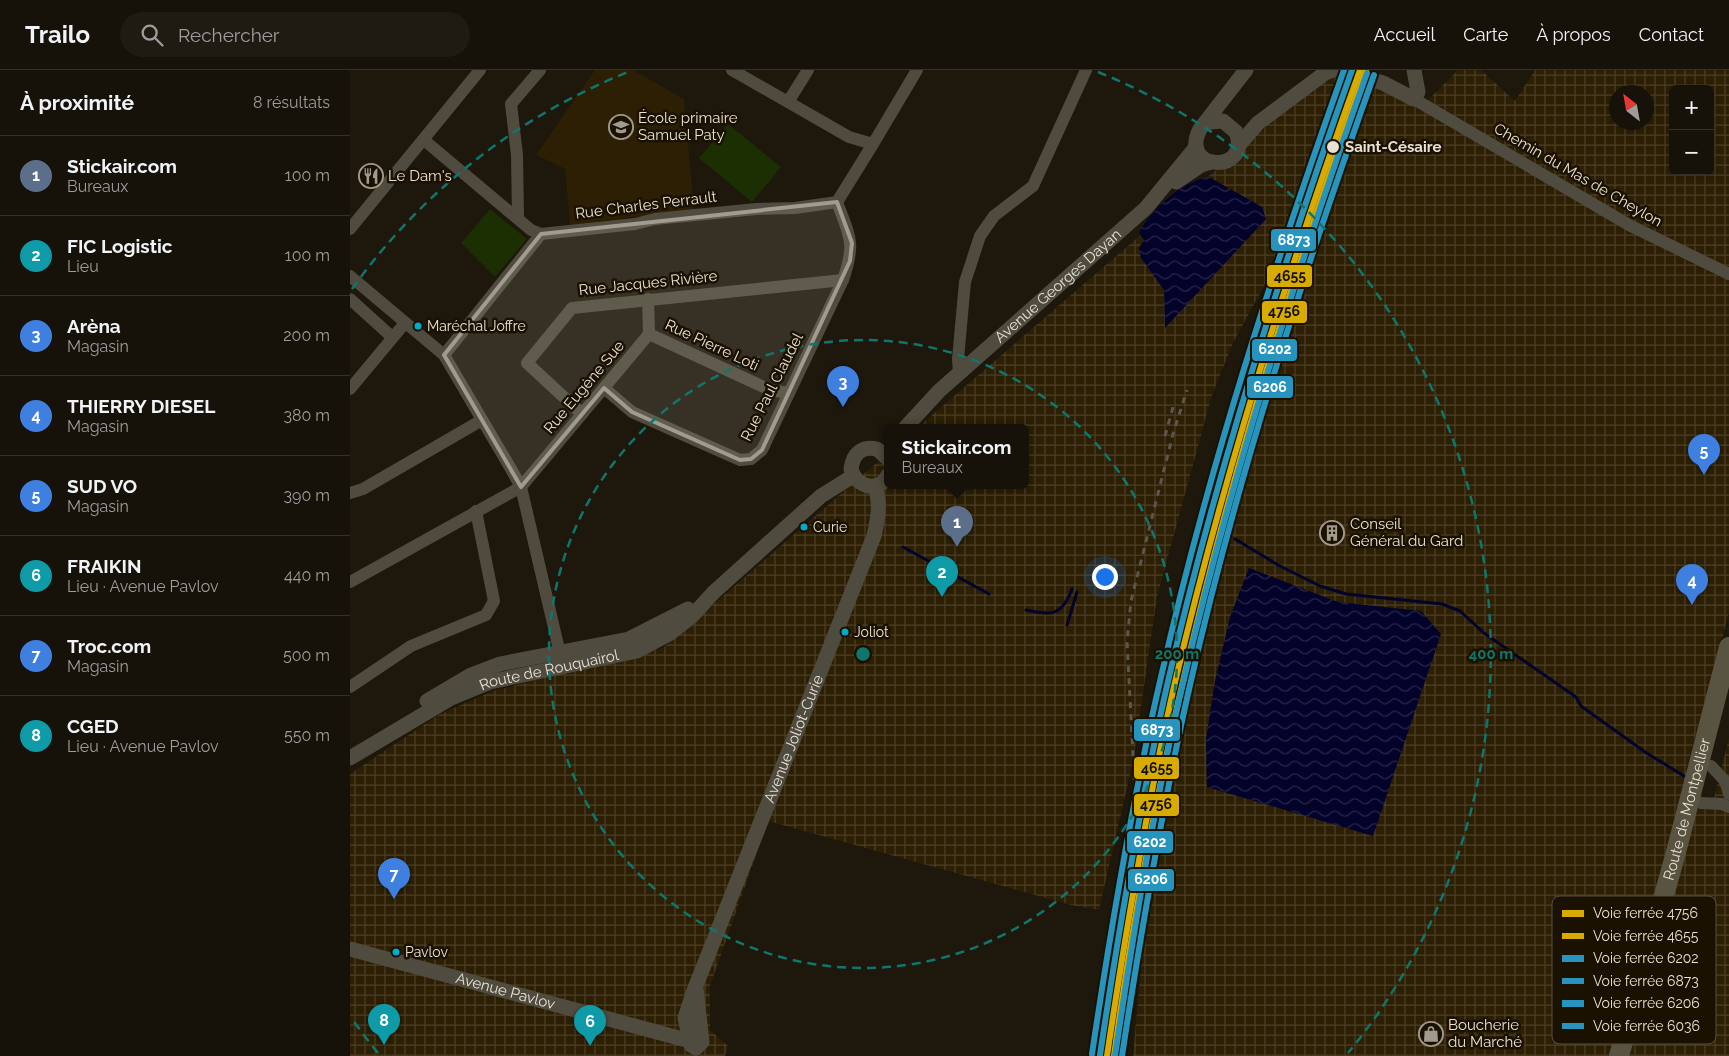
<!DOCTYPE html>
<html lang="fr">
<head>
<meta charset="utf-8">
<style>
  :root { --surface:#161109; --page:#1f1a12; --text:#f1f3f6; --muted:#9e9d9c; --line:#35312a; --accent:#a19a8e }
  body { margin:0; font-family:Raleway,sans-serif; background:var(--page); color:var(--text) }
  .controls { position:absolute; right:15px; top:15px; display:grid; overflow:hidden; border-radius:8px; box-shadow:0 2px 8px #0003 }
  .controls button { width:45px; height:45px; display:grid; place-items:center; padding:0; border:0; border-bottom:1px solid var(--line); background:var(--surface); color:var(--text); font:25px sans-serif }
  .compass { position:absolute; left:1259px; top:15px; width:45px; height:45px; border-radius:50%; background:var(--surface); box-shadow:0 2px 8px #0003; rotate:329deg }
  .you { position:absolute; left:754px; top:506px; width:18px; height:18px; margin:-12px; border:4px solid #fff; border-radius:50%; background:#1a73e8; box-shadow:0 0 0 8px #1a73e833 }
  .badge { display:grid; place-items:center; width:32px; height:32px; border-radius:50%; background:var(--accent); color:#fff; font-size:16px; font-weight:700 }
  .pin { position:absolute; translate:-50% -41px; filter:drop-shadow(0 1px 2px #0008) }
  .pin::after { content:''; position:absolute; top:26px; width:18px; height:15px; background:inherit; clip-path:polygon(0 0,100% 0,50% 100%) }
  .popup { position:absolute; left:534px; top:354px; width:145px; height:65px; box-sizing:border-box; display:grid; place-content:center; border-radius:8px; background:var(--surface); filter:drop-shadow(0 1px 4px #0005); font-size:16px; white-space:nowrap; color:var(--muted) }
  .popup b { font-size:19px; color:var(--text) }
  .popup::after { content:''; position:absolute; left:50%; top:100%; margin-left:-10px; border:10px solid transparent; border-top-color:var(--surface) }
  .list { margin:0; padding:0; list-style:none }
  h2 { display:flex; justify-content:space-between; align-items:center; height:65px; margin:0; padding:0 20px; font-size:21px }
  h2 small { font-size:16px; font-weight:400; color:var(--muted) }
  .list li { display:grid; grid-template-columns:32px 1fr auto; gap:15px; align-items:center; box-sizing:border-box; height:80px; padding:0 20px; border-top:1px solid var(--line) }
  .list b { display:block; font-size:19px; white-space:nowrap }
  .list p { margin:0; font-size:16px; white-space:nowrap; color:var(--muted) }
  .list em { font-size:16px; font-style:normal; color:var(--muted) }
  .icon { flex:none; width:28px; height:28px; fill:none; stroke:currentColor; stroke-width:2; stroke-linecap:round; stroke-linejoin:round }
  .map { position:relative; flex:none; width:1379px; height:986px; overflow:hidden }
  header { display:flex; align-items:center; gap:30px; box-sizing:border-box; height:70px; padding:0 25px; background:var(--surface); border-bottom:1px solid var(--line) }
  header strong { font-size:24px }
  nav { display:flex; gap:28px; margin-inline-start:auto; font-size:18px }
  .search { width:350px; height:45px; background:var(--page); display:flex; align-items:center; gap:12px; box-sizing:border-box; padding:0 18px; border-radius:28px; color:var(--muted); font-size:19px }
  main { display:flex }
  aside { flex:1; background:var(--surface) }
  .map>svg:first-child { display:block }
</style>
</head>
<body>
<header>
<strong>Trailo</strong>
<div class="search"><svg class="icon" aria-label="search" viewBox="0 0 24 24"><circle cx="10" cy="10" r="6"/><path d="M15 15l6 6"/></svg>Rechercher</div>
<nav><a>Accueil</a><a>Carte</a><a>À propos</a><a>Contact</a></nav>
</header>
<main>
<aside>
<h2>À proximité<small>8 résultats</small></h2>
<ul class="list">
<li><span class="badge" style="background:#5c6f8a">1</span><div><b>Stickair.com</b><p>Bureaux</p></div><em>100 m</em></li>
<li><span class="badge" style="background:#0f9aa8">2</span><div><b>FIC Logistic</b><p>Lieu</p></div><em>100 m</em></li>
<li><span class="badge" style="background:#3f7fe0">3</span><div><b>Arèna</b><p>Magasin</p></div><em>200 m</em></li>
<li><span class="badge" style="background:#3f7fe0">4</span><div><b>THIERRY DIESEL</b><p>Magasin</p></div><em>380 m</em></li>
<li><span class="badge" style="background:#3f7fe0">5</span><div><b>SUD VO</b><p>Magasin</p></div><em>390 m</em></li>
<li><span class="badge" style="background:#0f9aa8">6</span><div><b>FRAIKIN</b><p>Lieu · Avenue Pavlov</p></div><em>440 m</em></li>
<li><span class="badge" style="background:#3f7fe0">7</span><div><b>Troc.com</b><p>Magasin</p></div><em>500 m</em></li>
<li><span class="badge" style="background:#0f9aa8">8</span><div><b>CGED</b><p>Lieu · Avenue Pavlov</p></div><em>550 m</em></li>
</ul>
</aside>
<div class="map">
<svg width="1379" height="986" viewBox="0 0 1379 986">
  <defs>
    <pattern id="industrial-grid" width="8" height="8" patternUnits="userSpaceOnUse" patternTransform="scale(1.25)"><rect width="8" height="8" fill="#2c1f03"/><path d="M0 4h8M4 0v8" fill="none" stroke="#4b3f27"/></pattern>
    <pattern id="water-waves" width="16" height="10" patternUnits="userSpaceOnUse" patternTransform="scale(1.25)"><rect width="16" height="10" fill="#03022a"/><path d="M0 5q4-4 8 0t8 0" fill="none" stroke="#282748"/></pattern>
  </defs>
  <rect width="100%" height="100%" fill="#1d170c"/>
  <path fill="#2c1f03" d="M245,0H283L334,29L344,140L220,155L215,99L186,85Z"/>
  <g fill="url(#industrial-grid)" fill-rule="evenodd">
    <path d="M1108,0H1131L1165,31L1185,0H1379V543L1336,700L1361,741L1379,668V986H783L794,863L819,725L880,457L986,100L1021,16L1070,38ZM1323,19H1360V101H1323ZM1266,22H1296V52H1266Z"/>
    <path d="M976,5L999,8L915,214L883,273L862,325L807,527L783,691L749,840L721,835L418,751L360,916V960L378,976L375,986H0V704L90,644L143,621L313,578L538,383V416H676V358H567Z"/>
  </g>
  <g fill="#1b2f02">
    <path d="M378,54L431,97L402,132L349,88Z"/>
    <path d="M140,139L177,169L145,207L111,173Z"/>
  </g>
  <g fill="url(#water-waves)">
    <path d="M859,107L912,137L916,149L815,258L814,220L791,188L789,178L794,170L789,163C802,138 831,112 859,107Z"/>
    <path d="M899,498L988,532L1071,541L1091,564L1023,766L857,717L856,669L865,611L880,547Z"/>
  </g>
  <g fill="none" stroke-linecap="round" stroke-linejoin="round">
    <g stroke="#03022a" stroke-width="3">
      <path d="M885,469L928,495L970,516L996,524L1092,534L1110,541L1134,563L1226,627L1231,636L1295,682L1334,706"/>
      <path d="M553,477L639,524"/>
      <path d="M676,540C701,546 712,546 722,519"/>
      <path d="M717,555L727,522"/>
    </g>
    <g stroke="#4f4b3e" stroke-width="12">
      <path d="M382,0L499,67L523,74L567,0"/>
      <path d="M1064,29L1279,155L1379,204"/>
      <path d="M438,32L458,0"/>
      <path d="M74,70L181,160L191,164L285,154L305,149L406,139L445,138L487,132L523,74"/>
      <path d="M168,148L167,85L161,34L190,0"/>
      <path d="M0,159L130,0"/>
      <path d="M0,206L94,285L161,399L171,417L212,592"/>
      <path d="M0,229L42,267"/>
      <path d="M299,264L420,320L439,323"/>
      <path d="M94,285L191,164"/>
      <path d="M609,304L608,289L615,212L630,166L644,146L683,116L736,0"/>
      <path d="M254,318L282,342L390,390L401,389L412,380L493,210C506,173 500,167 487,132"/>
      <path d="M0,319L55,253"/>
      <path d="M232,344L177,293L222,238L493,210"/>
      <path d="M0,423L13,419L132,350"/>
      <path d="M0,512L171,417L299,264L298,229"/>
      <path d="M0,617L61,576L136,545L144,531L126,441"/>
      <path d="M1361,696L1375,711L1379,724"/>
      <path d="M1351,733L1372,734L1379,737"/>
    </g>
    <g stroke="#4f4b3e" stroke-width="15">
      <path d="M990,0L1033,13L1064,29L1068,22L1064,0"/>
      <path d="M854,55L860,52L873,51L886,62C903,104 828,102 850,59L896,0"/>
      <path d="M888,76L908,53L975,3L983,0"/>
      <path d="M826,112L851,95L861,92"/>
      <path id="s1" d="M555,358L589,321L796,138L846,77"/>
      <path d="M538,389L527,379C512,376 503,383 501,399C506,417 529,424 538,405"/>
      <path d="M77,631L121,605L150,594L279,569L338,539"/>
      <path id="s2" d="M0,688L101,628L140,612L287,581L319,564L342,546L364,522L471,426L503,406"/>
      <path id="s3" d="M0,879L340,971"/>
      <path id="s4" d="M346,918L352,972L346,978L341,975L335,948L343,923L524,466C528,448 531,434 525,416"/>
    </g>
    <path stroke="#595342" stroke-width="20" id="s5" d="M1269,986L1325,786L1379,577"/>
    <g stroke="#5b574d" stroke-width="3" stroke-dasharray="6 6" stroke-linecap="butt">
      <path d="M815,366L823,337"/>
      <path d="M785,722L777,572L781,531L823,364L837,320"/>
    </g>
    <defs>
      <path id="rail-1" d="M764,986C809,649 901,320 1016,0"/>
      <path id="rail-2" d="M757,986C776,859 797,733 826,608C875,401 938,200 1010,0"/>
      <path id="rail-3" d="M765,986C784,860 804,733 834,609C883,403 946,202 1017,3"/>
      <path id="rail-4" d="M750,985C769,858 790,732 819,607C867,401 931,199 1002,0"/>
      <path id="rail-5" d="M772,986C791,861 812,738 840,615C887,407 953,205 1024,5"/>
      <path id="rail-6" d="M742,984C761,857 782,731 811,607C858,400 923,199 994,0"/>
    </defs>
    <use href="#rail-1" stroke="#1b1100" stroke-width="10"/>
    <use href="#rail-2" stroke="#1b1100" stroke-width="10"/>
    <use href="#rail-3" stroke="#1b1100" stroke-width="10"/>
    <use href="#rail-4" stroke="#1b1100" stroke-width="10"/>
    <use href="#rail-5" stroke="#1b1100" stroke-width="10"/>
    <use href="#rail-6" stroke="#1b1100" stroke-width="10"/>
    <use href="#rail-1" stroke="#d8ab00" stroke-width="6"/>
    <use href="#rail-2" stroke="#d8ab00" stroke-width="6"/>
    <use href="#rail-3" stroke="#2694bd" stroke-width="6"/>
    <use href="#rail-4" stroke="#2694bd" stroke-width="6"/>
    <use href="#rail-5" stroke="#2694bd" stroke-width="6"/>
    <use href="#rail-6" stroke="#2694bd" stroke-width="6"/>
  </g>
  <path fill="#a19a8e" fill-opacity="0.2" stroke="#a19a8e" stroke-width="4" stroke-linejoin="round" d="M487,132L502,173L500,191L412,380L401,389L390,390L282,342L254,318L171,417L94,285L191,164Z"/>
  <g fill="none" stroke="#0f766e" stroke-width="2.5" stroke-dasharray="9 6">
    <circle cx="513" cy="584" r="314"/>
    <path d="M28 983A628 628 0 0 1 2 949M2 219A628 628 0 0 1 278 2M748 2A628 628 0 0 1 998 983"/>
  </g>
  <defs>
    <symbol id="school-ring" viewBox="-11 -11 22 22"><circle r="9.5" fill="#1b1100" stroke="#a19a8e" stroke-width="1.5"/><path d="M0-5L7-2L0 1L-7-2ZM-4 1L0 2.5L4 1V4Q0 6-4 4Z" fill="#a19a8e"/></symbol>
    <symbol id="restaurant-ring" viewBox="-11 -11 22 22"><circle r="9.5" fill="#1b1100" stroke="#a19a8e" stroke-width="1.5"/><path d="M-5-6h1v4h1v-4h1v4h1v-4h1v5L-1.5 .5V6h-2V.5L-5-1ZM5-6V6H3V1.5H1.5Q1.5-4 5-6Z" fill="#a19a8e"/></symbol>
    <symbol id="building-ring" viewBox="-11 -11 22 22"><circle r="9.5" fill="#1b1100" stroke="#a19a8e" stroke-width="1.5"/><path d="M-4-6H4V6H1V3H-1V6H-4ZM-2.5-4.3h1.7v1.8h-1.7ZM.8-4.3h1.7v1.8H.8ZM-2.5-1h1.7V.8h-1.7ZM.8-1h1.7V.8H.8Z" fill="#a19a8e"/></symbol>
    <symbol id="shop-ring" viewBox="-11 -11 22 22"><circle r="9.5" fill="#1b1100" stroke="#a19a8e" stroke-width="1.5"/><path d="M-5-2.5h2.3a2.7 3.5 0 0 1 5.4 0H5L5.5 6h-11ZM-1.5-2.5h3a1.5 2.3 0 0 0-3 0Z" fill="#a19a8e"/></symbol>
  </defs>
  <g fill-rule="evenodd">
    <use href="#school-ring" x="257" y="43" width="28" height="28"/>
    <use href="#restaurant-ring" x="7" y="92" width="28" height="28"/>
    <use href="#building-ring" x="968" y="449" width="28" height="28"/>
    <use href="#shop-ring" x="1067" y="950" width="28" height="28"/>
  </g>
  <circle fill="#e8e1d4" stroke="#1b1100" stroke-width="2" cx="983" cy="77" r="7"/>
  <g fill="#00a9ce" stroke="#1b1100" stroke-width="2">
    <circle cx="68" cy="256" r="4.5"/>
    <circle cx="454" cy="457" r="4.5"/>
    <circle cx="495" cy="562" r="4.5"/>
    <circle cx="46" cy="882" r="4.5"/>
  </g>
  <g text-anchor="middle" stroke-width="5" stroke-linejoin="round" paint-order="stroke">
    <g font-size="14" fill="#e8e1d4" stroke="#1b1100" text-anchor="start">
      <text x="77" y="261">Maréchal Joffre</text>
      <text x="463" y="462">Curie</text>
      <text x="504" y="567">Joliot</text>
      <text x="55" y="887">Pavlov</text>
    </g>
    <g font-size="15" fill="#e8e1d4" stroke="#1b1100" text-anchor="start">
      <text x="288" y="53">École primaire<tspan x="288" dy="17">Samuel Paty</tspan></text>
      <text x="38" y="111">Le Dam's</text>
      <text x="1000" y="459">Conseil<tspan x="1000" dy="17">Général du Gard</tspan></text>
      <text x="1098" y="960">Boucherie<tspan x="1098" dy="17">du Marché</tspan></text>
    </g>
    <g font-size="15" font-weight="bold" fill="#e8e1d4" stroke="#1b1100" text-anchor="start">
      <text x="995" y="82">Saint-Césaire</text>
    </g>
    <g font-size="15" fill="#e8e1d4" stroke="#1b1100">
      <text transform="translate(1228 105) rotate(30)" y="5">Chemin du Mas de Cheylon</text>
      <text transform="translate(296 135) rotate(-7)" y="5">Rue Charles Perrault</text>
      <text transform="translate(298 213) rotate(-6)" y="5">Rue Jacques Rivière</text>
      <text dy="5" stroke="none"><textPath href="#s1" startOffset="209">Avenue Georges Dayan</textPath></text>
      <text transform="translate(362 275) rotate(25)" y="5">Rue Pierre Loti</text>
      <text transform="translate(234 317) rotate(-50)" y="5">Rue Eugène Sue</text>
      <text transform="translate(422 317) rotate(-63)" y="5">Rue Paul Claudel</text>
      <text dy="5" stroke="none"><textPath href="#s2" startOffset="220">Route de Rouquairol</textPath></text>
      <text dy="5" stroke="none"><textPath href="#s4" startOffset="396">Avenue Joliot-Curie</textPath></text>
      <text dy="5" stroke="none"><textPath href="#s5" startOffset="256">Route de Montpellier</textPath></text>
      <text dy="5" stroke="none"><textPath href="#s3" startOffset="161">Avenue Pavlov</textPath></text>
    </g>
  </g>
  <rect x="1202" y="826" width="164" height="148" rx="8" fill="#1b1100" stroke="#584f40" stroke-width="1"/>
  <rect x="1212" y="840" width="22" height="7" fill="#d8ab00"/>
  <rect x="1212" y="863" width="22" height="6" fill="#d8ab00"/>
  <rect x="1212" y="885" width="22" height="7" fill="#2694bd"/>
  <rect x="1212" y="908" width="22" height="6" fill="#2694bd"/>
  <rect x="1212" y="930" width="22" height="7" fill="#2694bd"/>
  <rect x="1212" y="953" width="22" height="6" fill="#2694bd"/>
  <g font-size="14" fill="#e8e1d4">
    <text x="1243" y="848">Voie ferrée 4756</text>
    <text x="1243" y="871">Voie ferrée 4655</text>
    <text x="1243" y="893">Voie ferrée 6202</text>
    <text x="1243" y="916">Voie ferrée 6873</text>
    <text x="1243" y="938">Voie ferrée 6206</text>
    <text x="1243" y="961">Voie ferrée 6036</text>
  </g>
  <circle cx="513" cy="584" r="8" fill="#0f766e" stroke="#1b1100" stroke-width="2.5"/>
  <g font-size="15" text-anchor="middle" font-weight="bold" fill="#0f766e" stroke="#1b1100" stroke-width="5" stroke-linejoin="round" paint-order="stroke">
    <text x="827" y="589">200 m</text>
    <text x="1141" y="589">400 m</text>
  </g>
  <g stroke="#1b1100" stroke-width="2">
    <rect x="920" y="158" width="47" height="24" rx="5" fill="#2694bd"/>
    <rect x="916" y="194" width="47" height="24" rx="5" fill="#d8ab00"/>
    <rect x="911" y="230" width="47" height="24" rx="5" fill="#d8ab00"/>
    <rect x="901" y="268" width="47" height="24" rx="5" fill="#2694bd"/>
    <rect x="896" y="305" width="48" height="24" rx="5" fill="#2694bd"/>
    <rect x="783" y="648" width="48" height="24" rx="5" fill="#2694bd"/>
    <rect x="783" y="686" width="47" height="24" rx="5" fill="#d8ab00"/>
    <rect x="783" y="723" width="47" height="24" rx="5" fill="#d8ab00"/>
    <rect x="776" y="760" width="48" height="24" rx="5" fill="#2694bd"/>
    <rect x="777" y="798" width="48" height="24" rx="5" fill="#2694bd"/>
  </g>
  <g font-size="14" text-anchor="middle" font-weight="bold" fill="#fff">
    <text x="944" y="175">6873</text>
    <text x="925" y="284">6202</text>
    <text x="920" y="322">6206</text>
    <text x="807" y="665">6873</text>
    <text x="800" y="777">6202</text>
    <text x="801" y="814">6206</text>
  </g>
  <g font-size="14" text-anchor="middle" font-weight="bold" fill="#111">
    <text x="940" y="211">4655</text>
    <text x="934" y="246">4756</text>
    <text x="807" y="703">4655</text>
    <text x="806" y="739">4756</text>
  </g>
</svg>
<div class="controls">
<button>+</button>
<button>−</button>
</div>
<svg class="compass" viewBox="-18 -18 36 36"><path d="M0-13l5 13h-10z" fill="#e53935"/><path d="M0 13l5-13h-10z" fill="#9e9d9c"/></svg>
<div class="you"></div>
<div class="pin badge" style="left:607px;top:477px;background:#5c6f8a">1</div>
<div class="popup"><b>Stickair.com</b>Bureaux</div>
<div class="pin badge" style="left:592px;top:527px;background:#0f9aa8">2</div>
<div class="pin badge" style="left:493px;top:337px;background:#3f7fe0">3</div>
<div class="pin badge" style="left:1342px;top:535px;background:#3f7fe0">4</div>
<div class="pin badge" style="left:1354px;top:405px;background:#3f7fe0">5</div>
<div class="pin badge" style="left:240px;top:976px;background:#0f9aa8">6</div>
<div class="pin badge" style="left:44px;top:829px;background:#3f7fe0">7</div>
<div class="pin badge" style="left:34px;top:975px;background:#0f9aa8">8</div>
</div>
</main>
</body>
</html>
